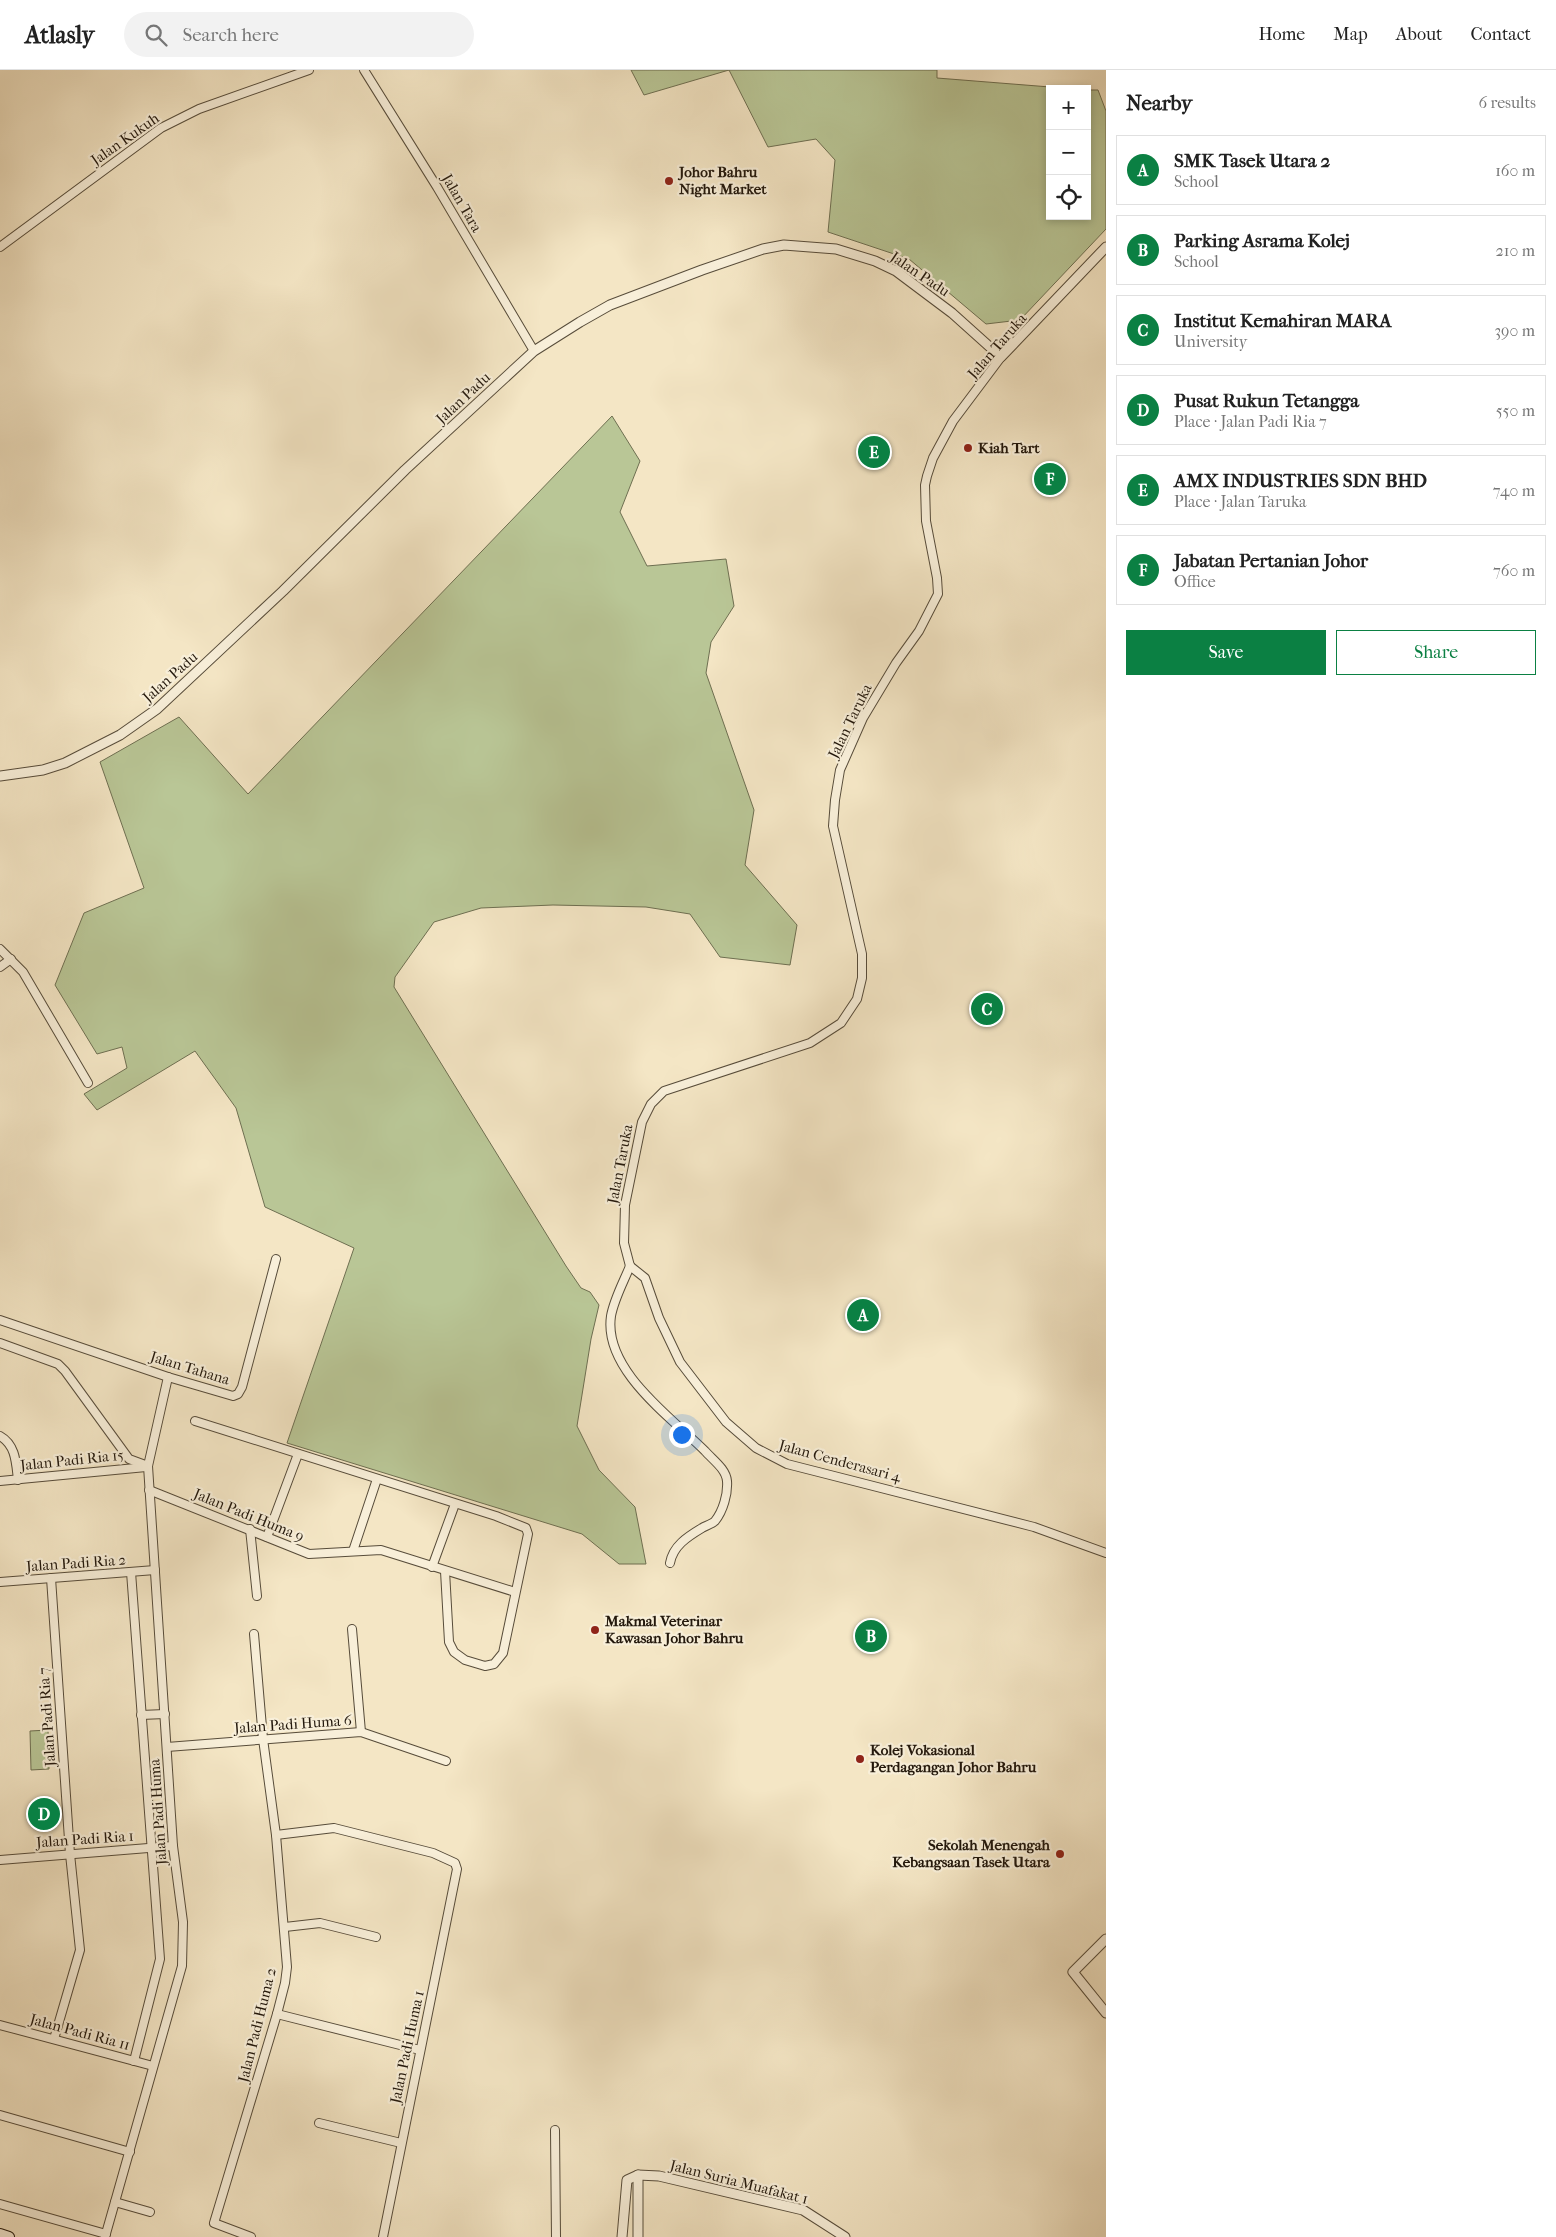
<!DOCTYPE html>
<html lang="en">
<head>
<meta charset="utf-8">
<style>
  :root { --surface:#fff; --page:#f2f2f2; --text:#222; --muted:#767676; --line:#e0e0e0; --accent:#0b8043 }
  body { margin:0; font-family:"IM FELL French Canon",serif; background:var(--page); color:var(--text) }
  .controls { position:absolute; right:15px; top:15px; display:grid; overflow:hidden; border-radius:0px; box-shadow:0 2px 8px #0003 }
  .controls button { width:45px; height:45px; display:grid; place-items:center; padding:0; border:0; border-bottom:1px solid var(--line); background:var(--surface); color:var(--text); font:25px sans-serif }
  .you { position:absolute; left:681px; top:1364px; width:18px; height:18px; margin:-12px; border:4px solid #fff; border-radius:50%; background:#1a73e8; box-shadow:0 0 0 8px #1a73e833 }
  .badge { display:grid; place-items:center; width:32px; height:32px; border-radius:50%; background:var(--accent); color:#fff; font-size:16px; font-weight:700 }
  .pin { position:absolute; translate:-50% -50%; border:2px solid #fff; box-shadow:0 1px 5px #0006 }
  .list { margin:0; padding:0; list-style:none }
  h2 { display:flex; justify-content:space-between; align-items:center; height:65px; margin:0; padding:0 20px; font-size:21px }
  h2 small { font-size:16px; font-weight:400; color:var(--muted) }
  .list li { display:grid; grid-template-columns:32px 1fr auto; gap:15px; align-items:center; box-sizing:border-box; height:70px; margin:0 10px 10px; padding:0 10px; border:1px solid var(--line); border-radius:0px }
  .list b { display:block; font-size:19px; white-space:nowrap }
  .list p { margin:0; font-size:16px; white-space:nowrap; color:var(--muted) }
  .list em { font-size:16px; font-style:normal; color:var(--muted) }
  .actions { display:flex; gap:10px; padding:15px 20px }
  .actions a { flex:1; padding:11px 0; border:1px solid var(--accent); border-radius:0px; text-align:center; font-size:18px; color:var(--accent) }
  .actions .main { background:var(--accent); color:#fff }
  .icon { flex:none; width:28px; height:28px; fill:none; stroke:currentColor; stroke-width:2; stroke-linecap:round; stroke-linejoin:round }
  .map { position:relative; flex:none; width:1106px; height:2167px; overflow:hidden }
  header { display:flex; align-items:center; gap:30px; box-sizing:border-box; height:70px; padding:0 25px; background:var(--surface); border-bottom:1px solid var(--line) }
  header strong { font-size:24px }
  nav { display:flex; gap:28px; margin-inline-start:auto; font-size:18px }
  .search { width:350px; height:45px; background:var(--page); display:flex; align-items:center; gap:12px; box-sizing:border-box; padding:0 18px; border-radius:28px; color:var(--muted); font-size:19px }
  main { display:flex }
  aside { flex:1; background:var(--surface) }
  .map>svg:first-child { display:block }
</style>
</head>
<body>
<header>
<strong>Atlasly</strong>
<div class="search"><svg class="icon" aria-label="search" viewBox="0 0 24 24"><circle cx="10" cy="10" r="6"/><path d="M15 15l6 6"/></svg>Search here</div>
<nav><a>Home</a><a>Map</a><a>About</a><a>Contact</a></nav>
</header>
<main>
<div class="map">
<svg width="1106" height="2167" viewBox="0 0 1106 2167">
  <rect width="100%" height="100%" fill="#f4e6c5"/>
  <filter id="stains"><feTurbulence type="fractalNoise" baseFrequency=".004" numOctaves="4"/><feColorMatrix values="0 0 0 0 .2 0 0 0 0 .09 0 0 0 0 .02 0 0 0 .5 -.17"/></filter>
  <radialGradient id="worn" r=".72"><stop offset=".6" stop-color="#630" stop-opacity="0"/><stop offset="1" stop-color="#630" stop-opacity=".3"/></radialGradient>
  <g fill="#b9c696" stroke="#6e6f51">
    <path d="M631,0H937V8L1075,19H1050V146H1087V20H1098L1106,41V159L1020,250L986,254L909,189L828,162L835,90L816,69L768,77L729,0L644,25Z"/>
    <path d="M612,346L640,391L620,442L647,496L726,489L734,536L711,572L706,603L754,740L745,795L797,855L790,895L720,887L690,844L646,837L553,835L481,838L434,852L395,907L394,917L566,1196L581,1218L590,1222L599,1235L591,1269L577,1356L599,1400L635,1437L646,1494H619L582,1464L287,1373L354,1178L265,1137L236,1038L195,981L97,1040L84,1024L127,998L122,977L97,984L55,915L84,843L144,818L100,692L179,647L248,724Z"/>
    <path d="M48,1660L49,1699L31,1700L30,1661Z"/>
  </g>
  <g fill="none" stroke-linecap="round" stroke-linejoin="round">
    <defs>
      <g id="minor">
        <path d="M364,0L437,117L534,281"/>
        <path d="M0,177L161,58L199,39L309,0"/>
        <path d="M0,879L23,902L88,1013"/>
        <path d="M0,897L11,889"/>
        <path d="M630,1196L624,1173L625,1135L642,1052L651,1034L664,1021L810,973L841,953L857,929L862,908V884L833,756L835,730L840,700L863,648L896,593L919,561L938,524L937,508L926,451L925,415L927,406L933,388L953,351L1001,287"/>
        <path d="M630,1196L645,1208L659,1248L680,1292L726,1352L756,1378L787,1394L1034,1457L1106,1483"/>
        <path d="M630,1196C624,1211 614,1229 611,1246C603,1300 672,1348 705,1381C713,1390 726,1399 727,1411C728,1424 723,1441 715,1451C712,1454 705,1456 702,1458C687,1467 673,1476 670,1493"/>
        <path d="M0,1250L168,1307L233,1326L238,1324L242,1317L276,1189"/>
        <path d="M0,1273L58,1294L65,1301L129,1389L148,1396"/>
        <path d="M195,1351L496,1446L526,1458L528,1464L503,1583L494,1594L485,1596L465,1590L454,1582L449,1572L445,1501"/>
        <path d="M0,1366C16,1375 16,1393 18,1410"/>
        <path d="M0,1411L146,1397"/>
        <path d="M149,1420L309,1484L381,1480L515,1522"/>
        <path d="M250,1459L257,1526"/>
        <path d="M267,1467L298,1384"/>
        <path d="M353,1481L377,1409"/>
        <path d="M432,1497L455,1434"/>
        <path d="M131,1502L160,1889L134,1991"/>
        <path d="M51,1508L70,1784L80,1880L54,1969"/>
        <path d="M0,1512L155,1500"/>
        <path d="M352,1559L361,1662"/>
        <path d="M141,1645L165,1644"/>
        <path d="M167,1677L361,1662L446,1691"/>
        <path d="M276,1765L334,1758L433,1783L455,1793L457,1799L383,2167"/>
        <path d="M0,1790L173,1776"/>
        <path d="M285,1857L320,1853L376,1867"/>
        <path d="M277,1944L420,1980"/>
        <path d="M0,1955L153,1996"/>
        <path d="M0,2045L130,2082"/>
        <path d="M319,2053L401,2073"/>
        <path d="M555,2060L556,2167"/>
        <path d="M115,2132L150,2142"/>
        <path d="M0,2134L106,2164"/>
        <path d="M105,2167L182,1896L183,1852L173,1776L148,1396L168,1307"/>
        <path d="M251,2167L214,2153L277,1944L285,1913L287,1897L276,1765L263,1669L254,1564"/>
      </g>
      <g id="tertiary">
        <path d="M0,706L43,700L65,693L120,665L157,639L283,521L405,400L534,281L580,252L610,235L702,200L763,179L784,175L836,179L875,191L896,201L952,243L1001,287L1106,177"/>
        <path d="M1106,1869L1073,1902L1106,1943"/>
        <path d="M622,2167L627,2110L638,2105L659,2106L803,2140L845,2167"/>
        <path d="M638,2167V2105"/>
      </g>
      <path id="secondary" d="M0,2164L9,2167"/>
    </defs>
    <use href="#minor" stroke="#574c3a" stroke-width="10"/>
    <use href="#tertiary" stroke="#574c3a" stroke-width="11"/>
    <use href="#secondary" stroke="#23180c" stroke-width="12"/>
    <use href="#minor" stroke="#f8efd9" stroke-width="8"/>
    <use href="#tertiary" stroke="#f8efd9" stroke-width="9"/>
    <use href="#secondary" stroke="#f8efd9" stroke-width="10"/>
  </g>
  <g fill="#8f2418" stroke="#f8efd9" stroke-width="2">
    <circle cx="669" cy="111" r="5"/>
    <circle cx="968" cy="378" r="5"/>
    <circle cx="595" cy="1560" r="5"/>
    <circle cx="860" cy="1689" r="5"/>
    <circle cx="1060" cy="1784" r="5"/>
  </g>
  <g text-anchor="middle" stroke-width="4.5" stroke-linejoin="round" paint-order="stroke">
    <g font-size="15" fill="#23180c" stroke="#f8efd9">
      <text transform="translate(125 69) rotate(-35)" y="5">Jalan Kukuh</text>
      <text transform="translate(462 133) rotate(60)" y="5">Jalan Tara</text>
      <text transform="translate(920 204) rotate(34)" y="5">Jalan Padu</text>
      <text transform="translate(997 276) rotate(-49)" y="5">Jalan Taruka</text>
      <text transform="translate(463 328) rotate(-43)" y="5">Jalan Padu</text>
      <text transform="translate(170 607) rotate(-42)" y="5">Jalan Padu</text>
      <text transform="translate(850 651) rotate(-64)" y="5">Jalan Taruka</text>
      <text transform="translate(620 1094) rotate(-79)" y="5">Jalan Taruka</text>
      <text transform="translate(190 1298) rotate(17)" y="5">Jalan Tahana</text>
      <text transform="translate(72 1390) rotate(-6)" y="5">Jalan Padi Ria 15</text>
      <text transform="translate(840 1391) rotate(15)" y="5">Jalan Cenderasari 4</text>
      <text transform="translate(249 1445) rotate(22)" y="5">Jalan Padi Huma 9</text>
      <text transform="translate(76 1493) rotate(-4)" y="5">Jalan Padi Ria 2</text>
      <text transform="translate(47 1647) rotate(-94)" y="5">Jalan Padi Ria 7</text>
      <text transform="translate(293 1654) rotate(-4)" y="5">Jalan Padi Huma 6</text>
      <text transform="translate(158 1742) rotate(-94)" y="5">Jalan Padi Huma</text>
      <text transform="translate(85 1769) rotate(-4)" y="5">Jalan Padi Ria 1</text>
      <text transform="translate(257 1955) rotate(-76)" y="5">Jalan Padi Huma 2</text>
      <text transform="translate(80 1962) rotate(15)" y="5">Jalan Padi Ria 11</text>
      <text transform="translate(407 1977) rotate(-78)" y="5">Jalan Padi Huma 1</text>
      <text transform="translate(739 2112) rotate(14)" y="5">Jalan Suria Muafakat 1</text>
    </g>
    <g font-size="15" font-weight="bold" fill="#23180c" stroke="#f8efd9" text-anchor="start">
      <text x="679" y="107">Johor Bahru<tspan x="679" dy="17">Night Market</tspan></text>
      <text x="978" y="383">Kiah Tart</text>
      <text x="605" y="1556">Makmal Veterinar<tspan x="605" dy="17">Kawasan Johor Bahru</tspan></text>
      <text x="870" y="1685">Kolej Vokasional<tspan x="870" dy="17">Perdagangan Johor Bahru</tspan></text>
      <text x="1050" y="1780" text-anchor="end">Sekolah Menengah<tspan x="1050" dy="17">Kebangsaan Tasek Utara</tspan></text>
    </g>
  </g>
  <rect width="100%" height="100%" filter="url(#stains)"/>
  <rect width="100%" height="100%" fill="url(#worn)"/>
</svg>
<div class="controls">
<button>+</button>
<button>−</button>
<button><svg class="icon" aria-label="locate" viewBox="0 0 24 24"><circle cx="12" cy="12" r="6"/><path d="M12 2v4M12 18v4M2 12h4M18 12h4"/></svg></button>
</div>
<div class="you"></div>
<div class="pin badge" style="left:863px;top:1245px">A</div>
<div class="pin badge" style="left:871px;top:1566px">B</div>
<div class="pin badge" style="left:987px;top:939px">C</div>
<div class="pin badge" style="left:44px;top:1744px">D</div>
<div class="pin badge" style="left:874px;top:382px">E</div>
<div class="pin badge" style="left:1050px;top:409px">F</div>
</div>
<aside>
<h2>Nearby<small>6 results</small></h2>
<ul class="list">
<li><span class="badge">A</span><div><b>SMK Tasek Utara 2</b><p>School</p></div><em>160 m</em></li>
<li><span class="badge">B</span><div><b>Parking Asrama Kolej</b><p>School</p></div><em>210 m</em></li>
<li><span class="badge">C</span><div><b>Institut Kemahiran MARA</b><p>University</p></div><em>390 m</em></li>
<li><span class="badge">D</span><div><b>Pusat Rukun Tetangga</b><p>Place · Jalan Padi Ria 7</p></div><em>550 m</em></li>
<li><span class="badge">E</span><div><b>AMX INDUSTRIES SDN BHD</b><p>Place · Jalan Taruka</p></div><em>740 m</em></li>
<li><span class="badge">F</span><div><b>Jabatan Pertanian Johor</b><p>Office</p></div><em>760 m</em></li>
</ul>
<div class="actions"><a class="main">Save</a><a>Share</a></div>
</aside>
</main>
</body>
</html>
